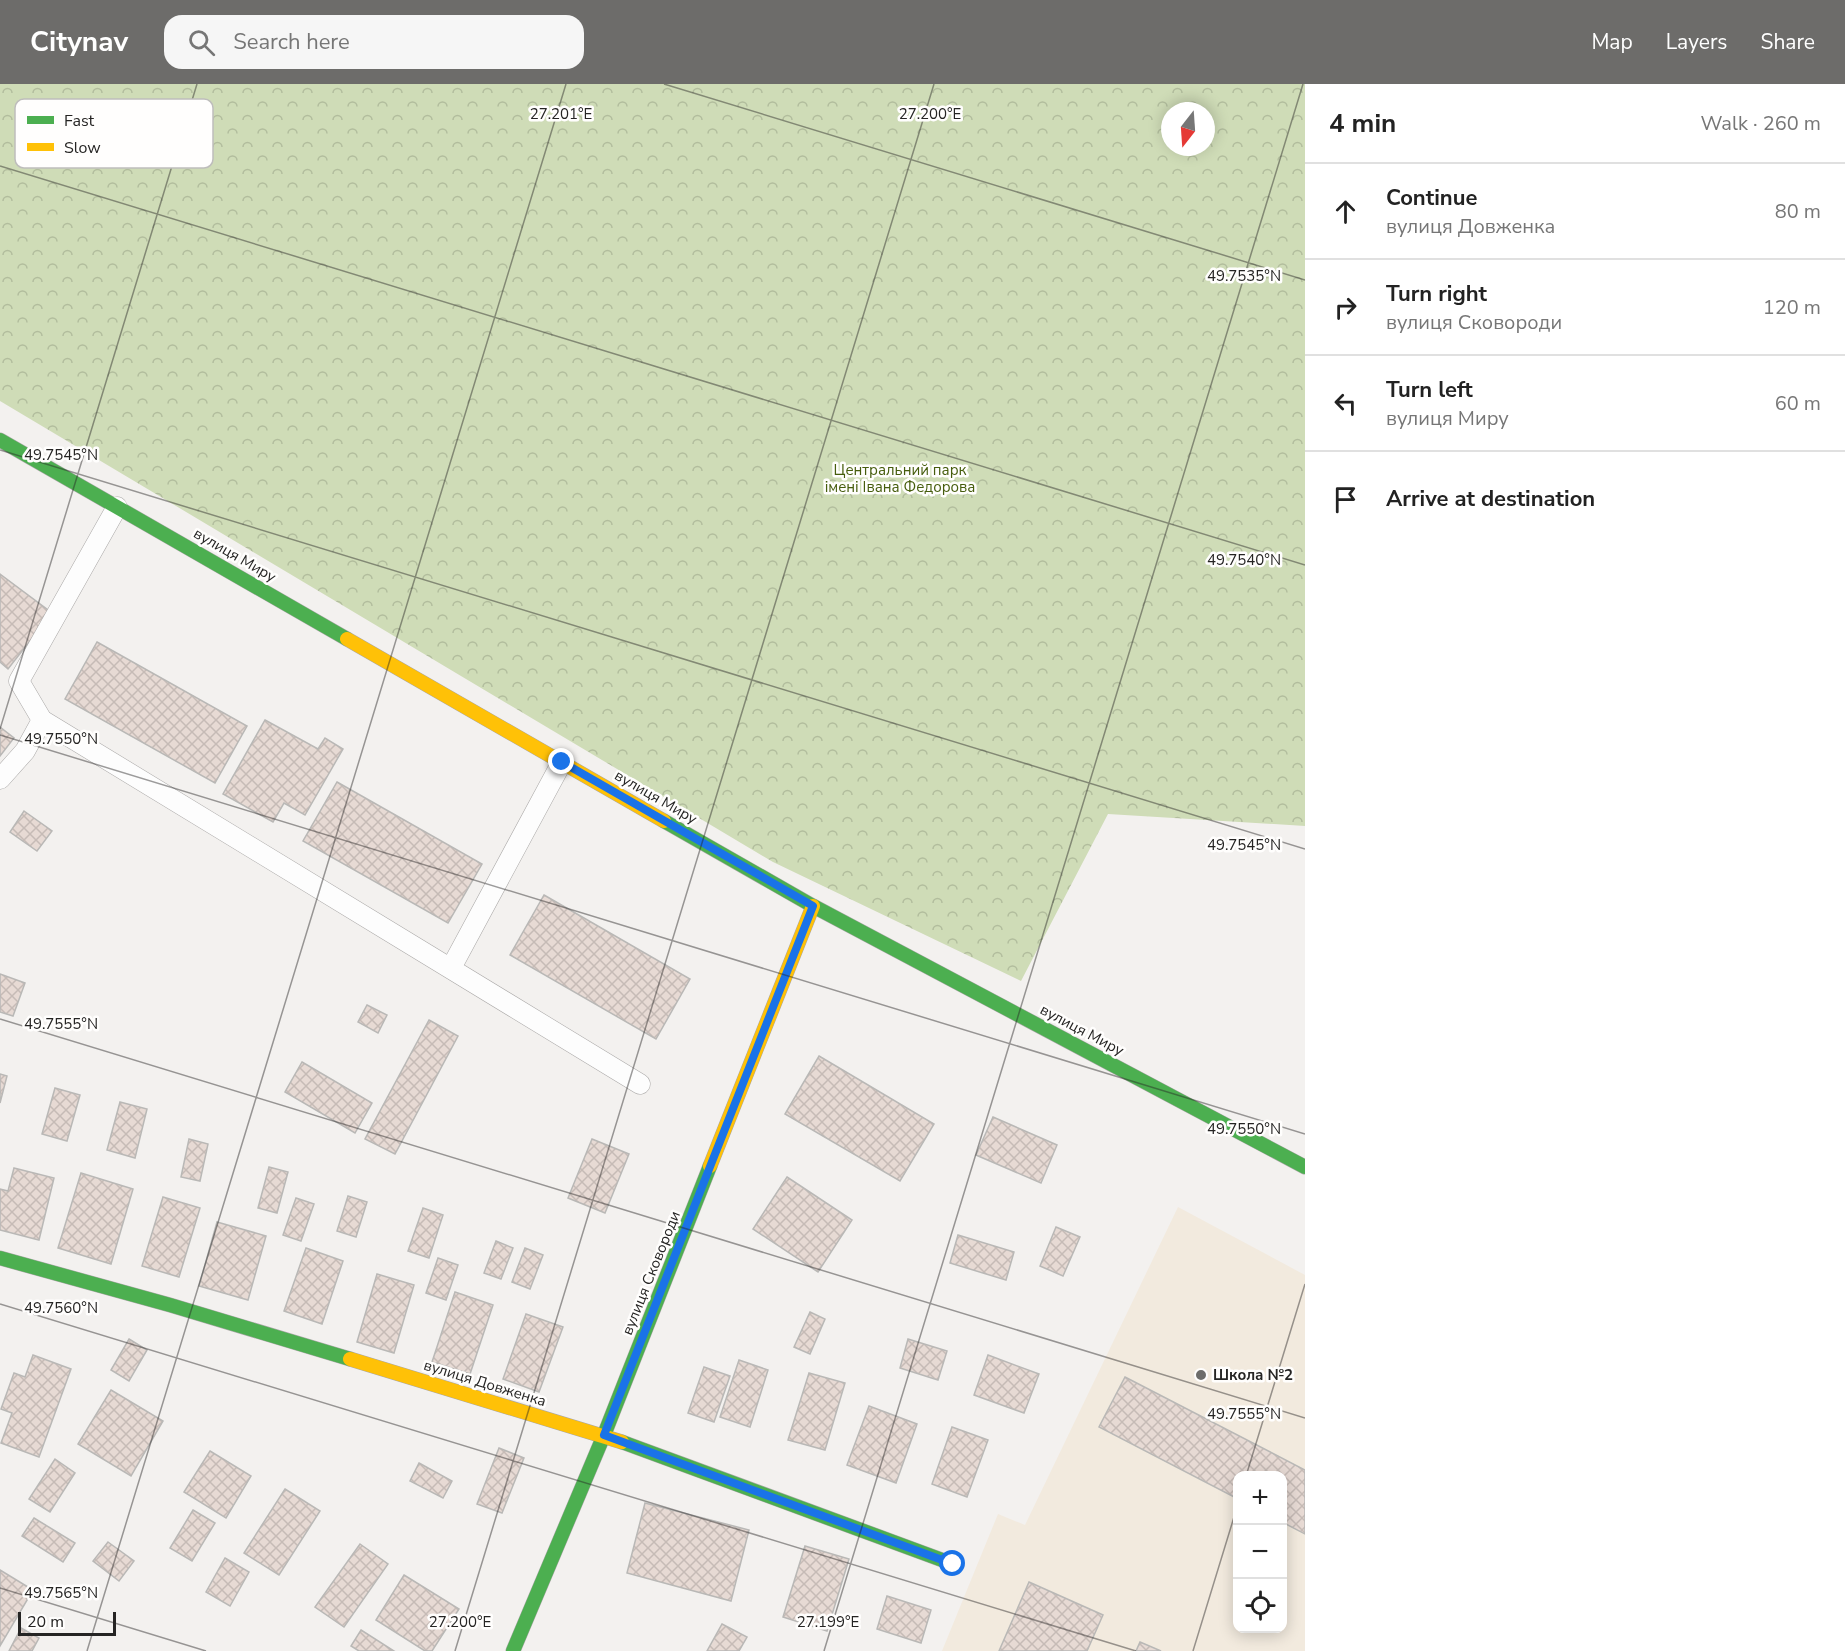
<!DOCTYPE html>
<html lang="en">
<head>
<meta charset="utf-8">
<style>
  :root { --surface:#fff; --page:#f6f6f6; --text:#222; --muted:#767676; --line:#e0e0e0; --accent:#6d6c6a }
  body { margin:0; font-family:"Nunito Sans",sans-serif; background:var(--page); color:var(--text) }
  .controls { position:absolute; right:18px; bottom:18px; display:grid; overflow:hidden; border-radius:12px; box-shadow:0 3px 15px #0003 }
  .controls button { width:54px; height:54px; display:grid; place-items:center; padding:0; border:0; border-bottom:2px solid var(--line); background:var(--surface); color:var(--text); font:30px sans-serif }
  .compass { position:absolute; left:1161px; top:18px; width:54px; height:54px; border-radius:50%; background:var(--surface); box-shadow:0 3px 15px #0003; rotate:197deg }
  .scale { position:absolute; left:18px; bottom:15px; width:98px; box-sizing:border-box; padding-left:6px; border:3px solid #252423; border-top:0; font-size:16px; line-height:21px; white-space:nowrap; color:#252423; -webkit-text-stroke:4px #fffefd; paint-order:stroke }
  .stop { position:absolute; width:18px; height:18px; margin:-14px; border:4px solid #1a73e8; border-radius:50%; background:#fff }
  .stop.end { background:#1a73e8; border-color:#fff; box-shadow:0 2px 6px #0008 }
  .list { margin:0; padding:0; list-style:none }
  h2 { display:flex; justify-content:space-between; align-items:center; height:78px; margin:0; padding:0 24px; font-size:26px }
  h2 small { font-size:20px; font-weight:400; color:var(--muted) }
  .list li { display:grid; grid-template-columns:39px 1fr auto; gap:18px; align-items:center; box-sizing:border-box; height:96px; padding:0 24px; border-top:2px solid var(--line) }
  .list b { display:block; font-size:22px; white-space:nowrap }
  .list p { margin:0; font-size:20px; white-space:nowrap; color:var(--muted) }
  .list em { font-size:20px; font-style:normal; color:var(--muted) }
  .icon { flex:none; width:33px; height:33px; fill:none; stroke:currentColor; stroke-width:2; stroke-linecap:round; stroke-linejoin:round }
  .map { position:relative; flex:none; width:1305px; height:1567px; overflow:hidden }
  header { display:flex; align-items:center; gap:36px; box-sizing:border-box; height:84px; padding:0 30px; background:var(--accent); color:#fff }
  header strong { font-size:28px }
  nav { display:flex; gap:33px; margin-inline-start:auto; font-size:21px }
  .search { width:420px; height:54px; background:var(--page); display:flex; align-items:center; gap:15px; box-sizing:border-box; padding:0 21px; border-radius:18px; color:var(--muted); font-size:22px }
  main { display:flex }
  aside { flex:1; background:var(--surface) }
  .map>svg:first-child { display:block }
</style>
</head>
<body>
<header>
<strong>Citynav</strong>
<div class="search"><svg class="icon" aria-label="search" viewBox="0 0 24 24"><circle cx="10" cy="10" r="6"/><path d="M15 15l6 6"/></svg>Search here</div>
<nav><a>Map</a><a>Layers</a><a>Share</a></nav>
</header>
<main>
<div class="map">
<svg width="1305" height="1567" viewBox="0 0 1305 1567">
  <defs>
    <pattern id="park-crowns" width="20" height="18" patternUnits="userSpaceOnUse" patternTransform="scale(1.5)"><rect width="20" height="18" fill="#cfdcb7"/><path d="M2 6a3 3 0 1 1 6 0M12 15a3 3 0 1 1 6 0" fill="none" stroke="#b2bd9d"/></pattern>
    <pattern id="building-cross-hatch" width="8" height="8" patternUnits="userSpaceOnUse" patternTransform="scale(1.5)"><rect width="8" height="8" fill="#e7dad4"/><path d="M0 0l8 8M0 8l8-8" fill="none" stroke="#c6bbb6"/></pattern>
  </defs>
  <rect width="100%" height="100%" fill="#f3f1ef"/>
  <path fill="#f2eade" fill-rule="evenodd" d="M1178,1123L1305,1191V1567H942L998,1430L1025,1441ZM1238,1392H1282V1544H1238Z"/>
  <path fill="url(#park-crowns)" fill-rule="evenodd" d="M0,0H1305V742L1108,730L1021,897L773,778L0,317ZM1170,27H1206V63H1170Z"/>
  <g fill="url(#building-cross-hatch)" stroke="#b9b8b6" stroke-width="1.5">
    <path d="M0,490L52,529L8,585L0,578Z"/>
    <path d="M97,558L247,642L215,699L65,615Z"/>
    <path d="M265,636L318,665L325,654L343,665L305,731L284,719L273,738L223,710Z"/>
    <path d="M0,643L14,654L0,672Z"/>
    <path d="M337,698L482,780L448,839L303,757Z"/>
    <path d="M24,727L52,747L37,767L10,748Z"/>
    <path d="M544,811L690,895L656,955L510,871Z"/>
    <path d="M0,890L25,899L13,932L0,928Z"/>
    <path d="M367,921L387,931L378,949L358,938Z"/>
    <path d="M429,936L458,952L395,1070L365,1055Z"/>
    <path d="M819,972L934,1040L900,1097L785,1030Z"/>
    <path d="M302,978L372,1019L355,1049L285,1008Z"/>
    <path d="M0,990L7,992L0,1019Z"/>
    <path d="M55,1004L80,1011L67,1057L42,1050Z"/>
    <path d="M120,1018L147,1025L135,1074L107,1066Z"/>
    <path d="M993,1033L1057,1061L1041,1099L976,1071Z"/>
    <path d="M189,1055L208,1060L200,1097L181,1093Z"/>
    <path d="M592,1055L629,1070L605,1129L568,1114Z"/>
    <path d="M269,1083L288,1088L277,1129L258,1124Z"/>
    <path d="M14,1084L54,1094L39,1156L0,1146V1105L8,1107Z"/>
    <path d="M81,1089L133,1105L111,1180L58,1164Z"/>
    <path d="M787,1093L852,1136L818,1188L753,1145Z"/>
    <path d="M348,1112L367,1118L356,1153L337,1147Z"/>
    <path d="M163,1113L200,1124L179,1193L142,1182Z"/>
    <path d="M296,1114L314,1120L301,1157L283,1151Z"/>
    <path d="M423,1124L443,1131L429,1174L408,1167Z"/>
    <path d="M217,1138L266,1152L248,1216L199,1202Z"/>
    <path d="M1056,1143L1080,1153L1063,1192L1040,1182Z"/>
    <path d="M958,1151L1014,1168L1006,1196L950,1179Z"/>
    <path d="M496,1157L513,1164L501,1195L484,1189Z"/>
    <path d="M306,1164L343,1177L322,1240L284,1227Z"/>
    <path d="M525,1164L543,1171L530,1205L512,1198Z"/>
    <path d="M438,1174L458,1181L446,1216L426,1209Z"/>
    <path d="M377,1190L414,1201L394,1269L357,1258Z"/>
    <path d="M455,1208L493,1221L470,1290L432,1278Z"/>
    <path d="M810,1228L825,1235L810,1270L794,1263Z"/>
    <path d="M526,1230L563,1243L539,1308L503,1295Z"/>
    <path d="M129,1255L147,1266L129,1297L111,1286Z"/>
    <path d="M908,1255L947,1267L938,1296L900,1284Z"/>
    <path d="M33,1271L71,1285L39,1373L1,1359L12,1329L1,1325L14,1289L25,1293Z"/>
    <path d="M988,1271L1039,1290L1024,1329L974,1311Z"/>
    <path d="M739,1276L768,1286L750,1343L720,1333Z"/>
    <path d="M704,1283L730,1292L714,1338L688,1329Z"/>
    <path d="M809,1289L845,1299L825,1366L788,1356Z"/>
    <path d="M1125,1293L1305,1386V1450L1282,1438V1392H1238V1415L1099,1343Z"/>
    <path d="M111,1306L163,1337L131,1392L78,1360Z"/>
    <path d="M869,1322L917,1340L896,1399L847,1381Z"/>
    <path d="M952,1343L988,1356L967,1413L932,1400Z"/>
    <path d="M499,1364L524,1374L502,1429L477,1420Z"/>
    <path d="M210,1367L251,1392L226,1434L184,1408Z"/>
    <path d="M55,1375L75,1389L50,1428L29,1415Z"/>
    <path d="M419,1379L452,1397L443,1414L410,1397Z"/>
    <path d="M285,1405L320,1427L279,1491L244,1469Z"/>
    <path d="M645,1419L749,1446L731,1517L627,1489Z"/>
    <path d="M193,1426L215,1439L192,1477L170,1464Z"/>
    <path d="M34,1434L75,1459L63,1478L22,1452Z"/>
    <path d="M108,1458L134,1477L119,1497L93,1477Z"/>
    <path d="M360,1460L388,1480L344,1543L315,1523Z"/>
    <path d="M805,1462L849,1475L827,1547L783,1533Z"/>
    <path d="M225,1474L249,1488L230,1522L206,1508Z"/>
    <path d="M0,1486L33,1506L0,1562Z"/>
    <path d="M404,1491L459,1525L432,1567H425L376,1536Z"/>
    <path d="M1029,1498L1103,1531L1087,1567H999Z"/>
    <path d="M887,1512L931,1526L921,1559L877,1545Z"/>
    <path d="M722,1540L747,1553L739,1567H707Z"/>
    <path d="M21,1544L39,1554L32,1567H9Z"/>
    <path d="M361,1546L394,1567H359L351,1562Z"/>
    <path d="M1140,1558L1161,1567H1136Z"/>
  </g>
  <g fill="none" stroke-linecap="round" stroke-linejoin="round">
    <defs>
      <g id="lane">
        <path d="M117,423L19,597L42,636L640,1000"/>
        <path d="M0,695L25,667L42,636"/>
        <path d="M451,884L562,678"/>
      </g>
      <g id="fast">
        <path d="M0,356L347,555"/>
        <path d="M664,737L813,822L1305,1083"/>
        <path d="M0,1174L170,1221L350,1275"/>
        <path d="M622,1358L953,1480"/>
        <path d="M513,1567L604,1351L710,1082"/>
      </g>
      <g id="slow">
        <path d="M347,555L664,737"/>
        <path d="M710,1082L813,822"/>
        <path d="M350,1275L622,1358"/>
      </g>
    </defs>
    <use href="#lane" stroke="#aaa8a7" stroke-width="21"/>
    <use href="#fast" stroke="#aaa8a7" stroke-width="15"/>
    <use href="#slow" stroke="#aaa8a7" stroke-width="15"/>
    <use href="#lane" stroke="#fdfdfd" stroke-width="20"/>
    <use href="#fast" stroke="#4caf50" stroke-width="14"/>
    <use href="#slow" stroke="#ffc107" stroke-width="14"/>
  </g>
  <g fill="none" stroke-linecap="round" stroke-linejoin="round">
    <path stroke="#1a73e8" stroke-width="8" d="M562,678L813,822L604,1351L953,1480"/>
  </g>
  <path fill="none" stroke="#252423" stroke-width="1.5" stroke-opacity="0.45" d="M664,0L1305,196M0,82L1305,481M0,366L1305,765M0,645L197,0M0,651L1305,1050M0,935L1305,1334M0,1220L1136,1567M1246,1392L1305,1200M0,1504L206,1567M87,1567L566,0M455,1567L934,0M824,1567L1303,0M1193,1567L1238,1420"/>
  <circle fill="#6d6c6a" stroke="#fffefd" stroke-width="2" cx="1201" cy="1291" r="6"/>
  <g text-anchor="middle" stroke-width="5" stroke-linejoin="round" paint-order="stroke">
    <g font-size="15" fill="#465d0d" stroke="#fffefd">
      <text x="900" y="391">Центральний парк<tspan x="900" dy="17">імені Івана Федорова</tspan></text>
    </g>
    <g font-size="15" fill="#252423" stroke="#fffefd">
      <text transform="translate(235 471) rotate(30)" y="5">вулиця Миру</text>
      <text transform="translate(656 713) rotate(30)" y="5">вулиця Миру</text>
      <text transform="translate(1082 946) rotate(28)" y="5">вулиця Миру</text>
      <text transform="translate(651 1189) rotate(-68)" y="5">вулиця Сковороди</text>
      <text transform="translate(485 1299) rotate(17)" y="5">вулиця Довженка</text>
    </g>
    <g font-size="15" font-weight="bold" fill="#252423" stroke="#fffefd" text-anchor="start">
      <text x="1213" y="1296">Школа №2</text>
    </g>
  </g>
  <rect x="15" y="15" width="198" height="69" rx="9" fill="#fffefd" stroke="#bebdbc" stroke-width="1.5"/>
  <rect x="27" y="32" width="27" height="8" fill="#4caf50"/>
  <rect x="27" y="59" width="27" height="8" fill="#ffc107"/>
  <g font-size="16" fill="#252423">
    <text x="64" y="42">Fast</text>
    <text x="64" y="69">Slow</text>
  </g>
  <g font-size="15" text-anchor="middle" fill="#252423" stroke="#fffefd" stroke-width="5" stroke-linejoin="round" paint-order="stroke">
    <text x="561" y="35">27.201°E</text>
    <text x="930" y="35">27.200°E</text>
    <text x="1244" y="197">49.7535°N</text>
    <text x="61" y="376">49.7545°N</text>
    <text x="1244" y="481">49.7540°N</text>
    <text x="61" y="660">49.7550°N</text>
    <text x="1244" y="766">49.7545°N</text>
    <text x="61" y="945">49.7555°N</text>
    <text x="1244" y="1050">49.7550°N</text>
    <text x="61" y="1229">49.7560°N</text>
    <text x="1244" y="1335">49.7555°N</text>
    <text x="61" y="1514">49.7565°N</text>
    <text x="460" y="1543">27.200°E</text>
    <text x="828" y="1543">27.199°E</text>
  </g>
</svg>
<div class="controls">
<button>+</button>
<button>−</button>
<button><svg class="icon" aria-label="locate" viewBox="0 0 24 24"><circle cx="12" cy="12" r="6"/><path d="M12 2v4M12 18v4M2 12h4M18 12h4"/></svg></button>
</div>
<svg class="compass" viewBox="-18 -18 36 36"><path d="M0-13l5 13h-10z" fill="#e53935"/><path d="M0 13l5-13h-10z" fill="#767676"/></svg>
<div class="scale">20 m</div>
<div class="stop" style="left:953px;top:1480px"></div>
<div class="stop end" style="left:562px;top:678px"></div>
</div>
<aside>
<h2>4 min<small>Walk · 260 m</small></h2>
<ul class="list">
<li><svg class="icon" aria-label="ahead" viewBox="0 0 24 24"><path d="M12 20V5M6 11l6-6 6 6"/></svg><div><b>Continue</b><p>вулиця Довженка</p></div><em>80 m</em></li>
<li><svg class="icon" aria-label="right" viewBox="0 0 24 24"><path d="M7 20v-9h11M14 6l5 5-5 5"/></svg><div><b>Turn right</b><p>вулиця Сковороди</p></div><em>120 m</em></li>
<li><svg class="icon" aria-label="left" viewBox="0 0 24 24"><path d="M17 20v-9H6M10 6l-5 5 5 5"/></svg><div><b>Turn left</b><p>вулиця Миру</p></div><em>60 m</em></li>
<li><svg class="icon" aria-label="arrive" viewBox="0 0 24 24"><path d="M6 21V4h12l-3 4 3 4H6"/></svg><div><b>Arrive at destination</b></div></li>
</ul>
</aside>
</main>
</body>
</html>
